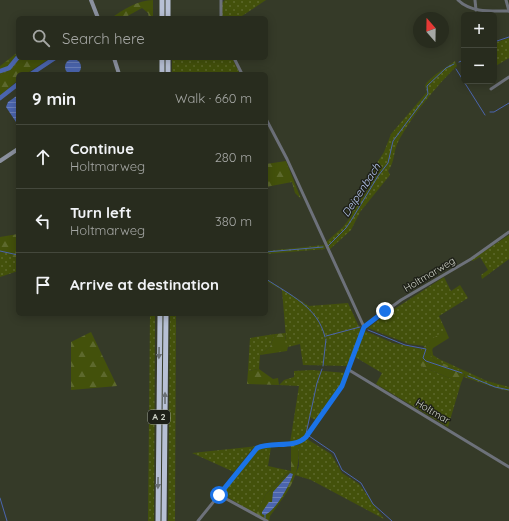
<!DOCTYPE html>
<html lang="en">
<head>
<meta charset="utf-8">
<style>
  :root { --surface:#282c1e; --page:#303427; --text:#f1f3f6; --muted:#a5a7a4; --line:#44483c }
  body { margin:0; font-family:Quicksand,sans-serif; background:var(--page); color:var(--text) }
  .controls { position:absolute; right:12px; top:12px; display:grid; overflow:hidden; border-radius:6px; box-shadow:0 2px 10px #0003 }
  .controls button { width:36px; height:36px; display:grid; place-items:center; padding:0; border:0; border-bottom:1px solid var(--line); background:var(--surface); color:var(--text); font:20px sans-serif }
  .compass { position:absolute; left:413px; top:12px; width:36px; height:36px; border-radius:50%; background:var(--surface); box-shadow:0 2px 10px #0003; rotate:340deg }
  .stop { position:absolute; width:12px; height:12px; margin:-9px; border:3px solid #1a73e8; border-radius:50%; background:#fff }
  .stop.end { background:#1a73e8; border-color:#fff; box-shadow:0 1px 4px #0008 }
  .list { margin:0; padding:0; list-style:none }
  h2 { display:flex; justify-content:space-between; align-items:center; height:52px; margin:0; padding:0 16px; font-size:17px }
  h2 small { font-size:13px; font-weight:400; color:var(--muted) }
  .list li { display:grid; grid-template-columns:26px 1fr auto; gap:12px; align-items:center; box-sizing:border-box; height:64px; padding:0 16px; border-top:1px solid var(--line) }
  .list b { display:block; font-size:15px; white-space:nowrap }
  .list p { margin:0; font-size:13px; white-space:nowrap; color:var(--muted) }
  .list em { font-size:13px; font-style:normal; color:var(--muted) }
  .icon { flex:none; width:22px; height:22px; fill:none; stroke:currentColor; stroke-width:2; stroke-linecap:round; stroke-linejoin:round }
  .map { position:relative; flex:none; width:509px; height:521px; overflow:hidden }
  .search { position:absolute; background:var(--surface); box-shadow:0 2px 10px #0003; left:16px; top:16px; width:252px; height:44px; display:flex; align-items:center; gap:10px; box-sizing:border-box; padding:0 14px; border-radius:6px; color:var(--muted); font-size:15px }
  .panel { position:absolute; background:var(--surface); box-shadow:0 2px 10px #0003; left:16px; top:72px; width:252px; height:244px; border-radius:6px }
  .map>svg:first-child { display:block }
</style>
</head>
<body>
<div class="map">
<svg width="509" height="521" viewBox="0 0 509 521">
  <defs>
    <pattern id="grass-dots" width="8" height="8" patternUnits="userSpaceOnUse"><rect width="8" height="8" fill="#43510b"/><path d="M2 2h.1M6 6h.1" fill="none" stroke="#5d692d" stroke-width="1.8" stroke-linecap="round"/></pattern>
    <pattern id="forest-firs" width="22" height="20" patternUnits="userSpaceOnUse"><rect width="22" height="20" fill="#43510b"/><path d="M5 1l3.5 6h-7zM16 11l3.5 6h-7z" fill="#5d692d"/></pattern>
    <pattern id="wetland-marsh" width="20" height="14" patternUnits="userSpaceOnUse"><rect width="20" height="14" fill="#43510b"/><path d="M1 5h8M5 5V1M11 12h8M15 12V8" fill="none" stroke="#5d692d"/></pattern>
    <pattern id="water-rules" width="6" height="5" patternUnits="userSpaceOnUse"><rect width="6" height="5" fill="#4b65ae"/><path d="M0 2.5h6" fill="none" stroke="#6c81bb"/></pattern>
  </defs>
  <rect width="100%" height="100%" fill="#353a28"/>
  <g fill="url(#grass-dots)">
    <path d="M225,0H266L239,18H221L222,3Z"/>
    <path d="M509,38V58L494,67V43Z"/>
    <path d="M172,58H232L240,74H172Z"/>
    <path d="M455,61L457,66C436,86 411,117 398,142C393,152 395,162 388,171L390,175L360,212L351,230L329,250L326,242L343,227L349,219L353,210L371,185V172L384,152L391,134L427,92L425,86C429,77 447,67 455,61Z"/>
    <path d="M509,235V259L482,279L481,275L488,270L480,257L473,261L471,260Z"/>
    <path d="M324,245L325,249L266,254V251Z"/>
    <path d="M0,252L7,253L18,261V271L0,277Z"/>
    <path d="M444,277L451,291L460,285L468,298L439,316L446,331L425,346L409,344L368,328L385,315Z"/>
    <path d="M266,279L309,306L348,303L361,331L349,366L303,365L300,344L288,347L284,342L286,338L282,290L266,281Z"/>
    <path d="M150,314H155L154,521H148Z"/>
    <path d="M170,314H176L175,521H168Z"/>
    <path d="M365,331L393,343L422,349L421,352V366L461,383L448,427L376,384L382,373L355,357Z"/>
    <path d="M275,334L270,347L260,355L259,369L248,371L250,338Z"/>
    <path d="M432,348L433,355L439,359L487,381L509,387V391L499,389L464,377L465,374L433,359L430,354Z"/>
    <path d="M312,370L346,373L341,385L317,421L310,417C306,434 308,438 290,443L299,386L279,385L284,380L294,377V371Z"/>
    <path d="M307,439L331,454L342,473L359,484L384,519L311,480L295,475L299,466L298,445Z"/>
    <path d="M259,446L253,448L234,472L192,453Z"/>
    <path d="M271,447L268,466L291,471L288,473L266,494L256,514L222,494L257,450Z"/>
  </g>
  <g fill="url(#forest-firs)">
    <path d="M153,0V18H149L148,13L142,8L124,18H111C123,10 138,0 153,0Z"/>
    <path d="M22,58H50L26,74H18V80L0,96V75L11,70Z"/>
    <path d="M286,161L301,199L295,193L292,182L266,187V164Z"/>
    <path d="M18,234V261L7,253L0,252V237Z"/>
    <path d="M446,331L449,338L433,348L430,354L433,359L465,373L461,383L421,366L419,363C418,347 433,337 446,331Z"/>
    <path d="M91,332L117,386L71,390V342Z"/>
    <path d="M286,333L285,342L288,347L287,351L260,355L270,347L275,334Z"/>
    <path d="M259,369L273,379L278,378L279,385L247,384L248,371Z"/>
    <path d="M291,445H298C301,478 288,491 270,516L269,521L256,514L266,494L291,471Z"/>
  </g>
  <path fill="url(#wetland-marsh)" d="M18,52V58H22L11,70L0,75V66Z"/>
  <g fill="url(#water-rules)">
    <circle cx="73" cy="67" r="8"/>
    <path d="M18,95V125L6,107L8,102Z"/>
    <path d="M290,473L293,474C290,485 276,510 265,515L262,514V512L269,502H272L273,492Z"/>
  </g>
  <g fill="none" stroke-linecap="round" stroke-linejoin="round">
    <g stroke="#4b65ae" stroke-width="1">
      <path d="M494,42L509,37"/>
      <path d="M459,62L464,60"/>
      <path d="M456,69L485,115"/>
      <path d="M490,112H494L509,103"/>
      <path d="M328,246L346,228L352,219L378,176L388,163L393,141L428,94L427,86L446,68L454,64"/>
      <path d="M0,251L18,255"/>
      <path d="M266,252L323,247"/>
      <path d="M266,279C290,295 318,307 325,337"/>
      <path d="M368,330L405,345L426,349L423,358L426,361L462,373"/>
      <path d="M326,336L360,327"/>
      <path d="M323,366L326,339"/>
      <path d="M468,376L495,387L509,390"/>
      <path d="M306,434L317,383L322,369"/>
      <path d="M309,436L334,453L342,470L361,483L373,504L392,521"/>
      <path d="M0,498L7,521"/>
      <path d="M265,518V515"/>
    </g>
    <g stroke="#4b65ae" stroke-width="4.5">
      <path d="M0,71L9,68L18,57"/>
      <path d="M31,74L55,58"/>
      <path d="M0,98L18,84"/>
    </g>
    <g stroke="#6d717a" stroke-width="3">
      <path d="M458,0C471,13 492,11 509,11"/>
      <path d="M475,0L476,10"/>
      <path d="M506,0L509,11"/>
      <path d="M221,18V0"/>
      <path d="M234,58L242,74"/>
      <path d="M491,89L509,77"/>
      <path d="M266,119L287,159L364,327"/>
      <path d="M349,370L509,467"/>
      <path d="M219,495L267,521"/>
      <path d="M198,521L257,448C272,441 294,449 306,437L342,386L364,327L401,300L471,259L509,232"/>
    </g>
    <g stroke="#8b919f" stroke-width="4">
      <path d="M91,0L98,18"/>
      <path d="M114,58L119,74"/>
      <path d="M0,161L18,149"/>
    </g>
    <g stroke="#b7c0d5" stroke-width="5">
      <path d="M162,18V0"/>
      <path d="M168,18V0"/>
      <path d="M162,74V58"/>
      <path d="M168,74V58"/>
      <path d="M158,521L160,314"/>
      <path d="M164,521L166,314"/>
    </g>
  </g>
  <defs><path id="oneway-solid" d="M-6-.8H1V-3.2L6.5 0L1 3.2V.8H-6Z"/></defs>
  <g fill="#6a7076">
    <use href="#oneway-solid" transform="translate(159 353) rotate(91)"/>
    <use href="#oneway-solid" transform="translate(165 398) rotate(-90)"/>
    <use href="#oneway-solid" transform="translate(158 483) rotate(91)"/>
  </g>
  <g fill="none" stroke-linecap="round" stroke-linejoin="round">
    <path stroke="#1a73e8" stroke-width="5" d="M219,495L257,448C272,441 294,449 306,437L342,386L364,327L385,311"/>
  </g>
  <g text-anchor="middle" stroke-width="3" stroke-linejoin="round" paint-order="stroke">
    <rect fill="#1e2018" stroke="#9b9f95" stroke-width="1" x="148" y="410" width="22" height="14" rx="3"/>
    <g font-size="9" font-weight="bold" fill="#d1d5ca">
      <text x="159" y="420">A 2</text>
    </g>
    <g font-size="10" fill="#d1d5ca" stroke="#1e2018">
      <text transform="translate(429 274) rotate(-31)" y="4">Holtmarweg</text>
      <text transform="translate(433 411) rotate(31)" y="4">Holtmar</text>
    </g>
    <g font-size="11" font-style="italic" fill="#b7c7ef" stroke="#1e2018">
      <text transform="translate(361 190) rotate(-57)" y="4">Deipenbach</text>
    </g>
  </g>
</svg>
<div class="controls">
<button>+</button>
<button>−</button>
</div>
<svg class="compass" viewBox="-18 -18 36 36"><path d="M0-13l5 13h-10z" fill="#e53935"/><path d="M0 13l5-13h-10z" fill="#a5a7a4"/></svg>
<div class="stop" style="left:219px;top:495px"></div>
<div class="stop end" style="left:385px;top:311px"></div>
<div class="search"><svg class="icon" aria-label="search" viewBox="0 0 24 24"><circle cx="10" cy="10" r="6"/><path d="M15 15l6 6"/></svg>Search here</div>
<section class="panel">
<h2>9 min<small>Walk · 660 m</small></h2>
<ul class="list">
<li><svg class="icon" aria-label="ahead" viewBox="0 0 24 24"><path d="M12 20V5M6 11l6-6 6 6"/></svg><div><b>Continue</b><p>Holtmarweg</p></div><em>280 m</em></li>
<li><svg class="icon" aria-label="left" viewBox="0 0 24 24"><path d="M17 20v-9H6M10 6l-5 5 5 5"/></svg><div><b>Turn left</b><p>Holtmarweg</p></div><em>380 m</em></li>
<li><svg class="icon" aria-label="arrive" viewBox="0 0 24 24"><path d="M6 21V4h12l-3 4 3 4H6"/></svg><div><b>Arrive at destination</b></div></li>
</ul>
</section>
</div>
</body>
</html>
